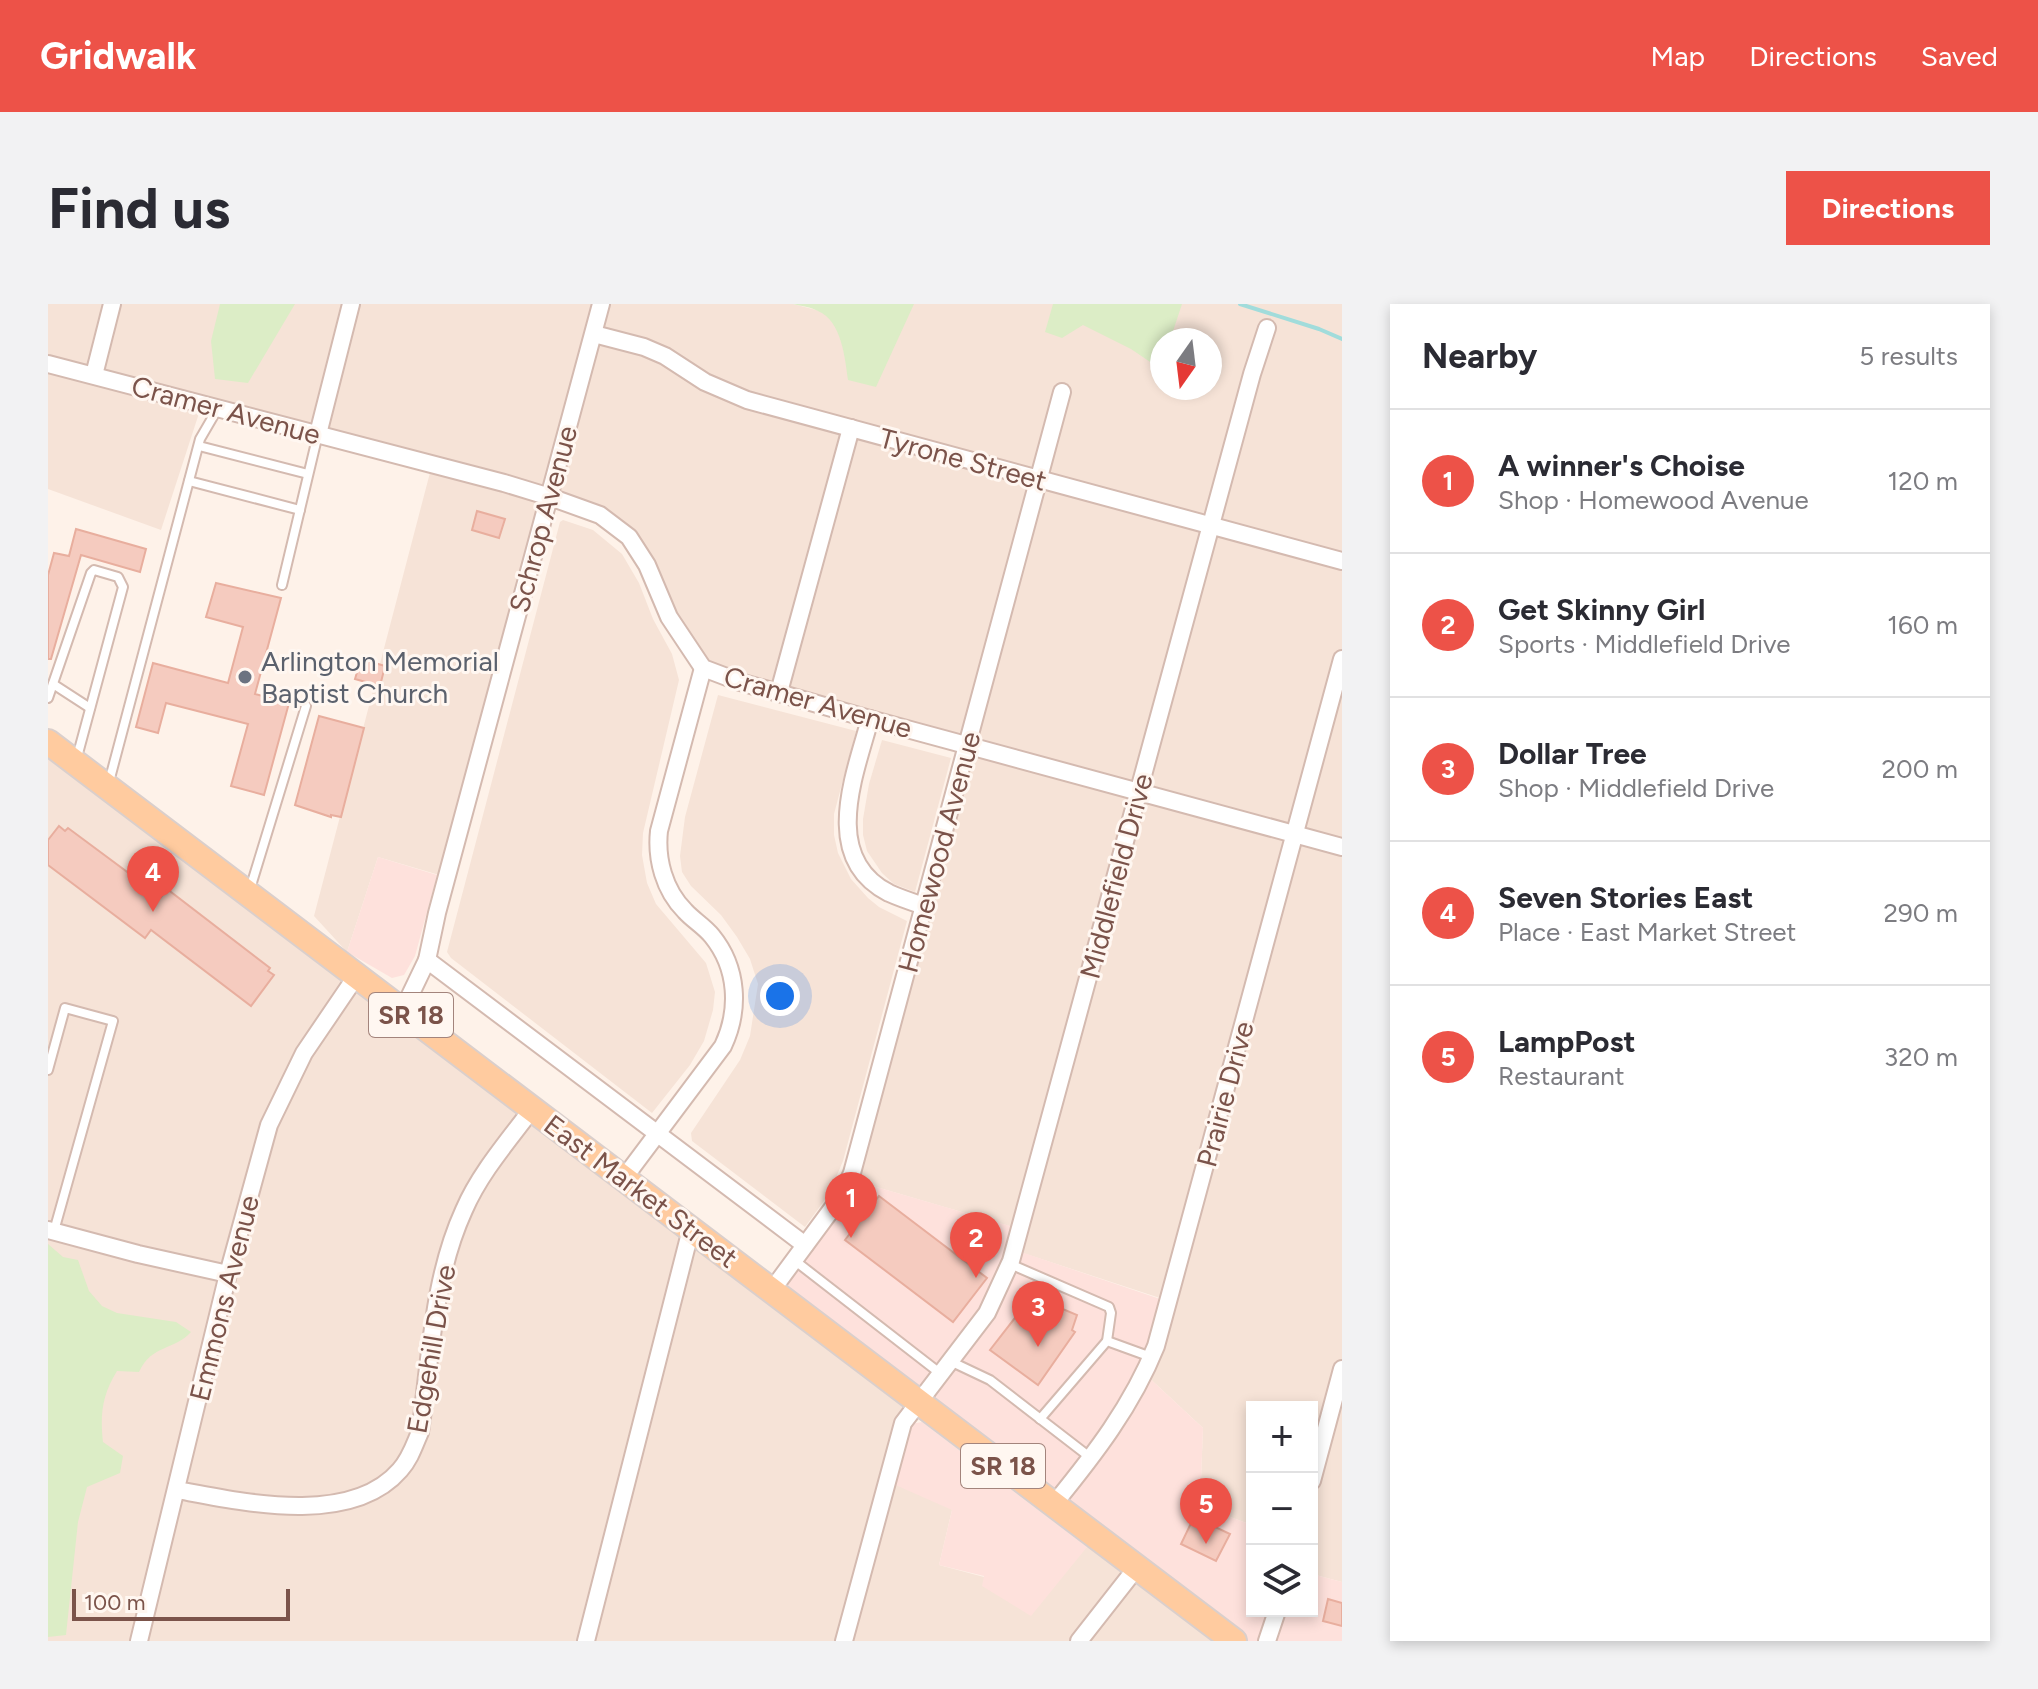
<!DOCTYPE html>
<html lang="en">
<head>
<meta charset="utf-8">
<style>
  :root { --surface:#fff; --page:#f2f2f3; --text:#2b2b33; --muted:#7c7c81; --line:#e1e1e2; --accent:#ed5248 }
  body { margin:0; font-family:Figtree,sans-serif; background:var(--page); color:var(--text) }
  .controls { position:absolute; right:24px; bottom:24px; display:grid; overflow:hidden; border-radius:0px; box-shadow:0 4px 12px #0003 }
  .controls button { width:72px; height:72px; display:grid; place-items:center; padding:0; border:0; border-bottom:2px solid var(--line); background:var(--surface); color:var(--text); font:40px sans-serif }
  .compass { position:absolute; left:1102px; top:24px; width:72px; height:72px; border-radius:50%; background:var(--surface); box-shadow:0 4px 12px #0003; rotate:194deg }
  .scale { position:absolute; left:24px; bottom:20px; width:218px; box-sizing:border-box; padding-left:8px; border:4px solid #7b534a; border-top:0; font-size:22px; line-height:28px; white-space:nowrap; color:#7b534a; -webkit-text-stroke:6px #fff7f1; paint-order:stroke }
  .you { position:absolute; left:732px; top:692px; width:28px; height:28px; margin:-20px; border:6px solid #fff; border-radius:50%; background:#1a73e8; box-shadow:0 0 0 12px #1a73e833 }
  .badge { display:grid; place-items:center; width:52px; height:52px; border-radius:50%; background:var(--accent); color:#fff; font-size:26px; font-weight:700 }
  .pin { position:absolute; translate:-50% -66px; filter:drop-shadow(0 2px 4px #0008) }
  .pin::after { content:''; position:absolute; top:42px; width:28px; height:24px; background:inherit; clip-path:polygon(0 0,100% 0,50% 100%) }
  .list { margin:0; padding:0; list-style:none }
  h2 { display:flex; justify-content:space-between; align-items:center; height:104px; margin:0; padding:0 32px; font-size:34px }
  h2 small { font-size:26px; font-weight:400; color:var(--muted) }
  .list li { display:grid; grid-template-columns:52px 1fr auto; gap:24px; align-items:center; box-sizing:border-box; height:144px; padding:0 32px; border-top:2px solid var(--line) }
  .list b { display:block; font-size:30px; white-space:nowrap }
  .list p { margin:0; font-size:26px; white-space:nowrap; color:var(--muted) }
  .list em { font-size:26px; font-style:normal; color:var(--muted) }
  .icon { flex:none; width:44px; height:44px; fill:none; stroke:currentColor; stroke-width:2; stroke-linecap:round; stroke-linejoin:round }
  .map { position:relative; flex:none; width:1294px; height:1337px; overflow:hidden; border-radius:0px }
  header { display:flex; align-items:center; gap:48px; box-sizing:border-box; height:112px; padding:0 40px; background:var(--accent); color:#fff }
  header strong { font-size:38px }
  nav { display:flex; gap:44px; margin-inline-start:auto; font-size:28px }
  .intro { display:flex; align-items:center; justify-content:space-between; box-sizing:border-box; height:192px; padding:0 48px }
  h1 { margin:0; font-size:56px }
  .button { padding:20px 36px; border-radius:0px; background:var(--accent); color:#fff; font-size:28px; font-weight:700 }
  main { display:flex; gap:48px; padding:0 48px }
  aside { flex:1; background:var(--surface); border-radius:0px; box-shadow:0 4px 12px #0003 }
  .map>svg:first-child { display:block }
</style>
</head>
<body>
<header>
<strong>Gridwalk</strong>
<nav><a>Map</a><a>Directions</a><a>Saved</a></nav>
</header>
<div class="intro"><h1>Find us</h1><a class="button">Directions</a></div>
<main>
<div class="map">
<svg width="1294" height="1337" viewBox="0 0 1294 1337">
  <rect width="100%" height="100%" fill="#fef2e9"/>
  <g fill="#f6e3d7" fill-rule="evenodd">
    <path d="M0,0H745L815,18L824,0H1294V1278L1264,1270V1103H1204V1221L1152,1202L1155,1124L1097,1070L1121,997L966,946L972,925L801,875L919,440L655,364L581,233L502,193L398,573L330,553L299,648L266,612L384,161L154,100L113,226L0,185ZM1114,36H1162V84H1114Z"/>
    <path d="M515,216L545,226L574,250L591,279L605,315L624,350L631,376L595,529L594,551L599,579L608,600L658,659L667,688L665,706L656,737L642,761L604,809L403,654L399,648L512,218Z"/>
    <path d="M670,391L808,427L786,510V531L790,549L803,575L820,594L831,603L859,617L795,857L781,890L757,923L644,837L643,829L692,756L702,732L710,680L702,655L689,633L673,611L643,582L634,568L632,552L637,513Z"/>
    <path d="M834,436L903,454L867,588L846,580L834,569L819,547L815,531V515L821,480Z"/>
    <path d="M0,437L869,1098L855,1119L904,1206L891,1261L936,1273L1039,1243L1047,1231L1186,1337H0Z"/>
  </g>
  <g fill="#fee1dc">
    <path d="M330,553L389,571L367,652L356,671L344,674L299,648Z"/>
    <path d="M801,875L973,925L967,946L1121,998L1097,1070L1155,1124L1152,1202L1204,1221V1307H1264V1270L1294,1278V1337H1186L724,987Z"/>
    <path d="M874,1118L1039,1243L983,1312L934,1282L936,1272L891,1261L904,1206L843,1179L863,1120Z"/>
  </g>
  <g fill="#dcedc6">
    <path d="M172,0H247L200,79L167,75L163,37Z"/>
    <path d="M745,0H866L828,83L800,76C797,55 794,17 770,7C763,3 753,2 745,0Z"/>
    <path d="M1005,0H1134L1122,36H1114V66L1083,45L1035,21L1014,34L997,28Z"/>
    <path d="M0,940L15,953L30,956L41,987L54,1002L69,1009L128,1018L143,1028C126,1047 104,1040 91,1068L69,1067C54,1091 52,1111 55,1138L75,1152L72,1169L39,1183L30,1218L18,1331L0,1333Z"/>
  </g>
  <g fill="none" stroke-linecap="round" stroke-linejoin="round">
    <path stroke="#a1dcdb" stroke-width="4" d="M1192,0L1271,25L1294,35"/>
  </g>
  <g fill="#f5cbbf" stroke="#e8ae9e" stroke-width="2">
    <path d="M429,207L457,215L451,234L424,226Z"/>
    <path d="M28,225L98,245L92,268L33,251L3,355H0V271L6,249L21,252Z"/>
    <path d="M168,279L233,294L207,390L241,399L216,491L183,482L200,420L118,399L110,429L88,423L105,359L180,379L195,323L158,313Z"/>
    <path d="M313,355L337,362L332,382L307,375Z"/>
    <path d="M271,412L316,424L293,513L283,511V513L247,501Z"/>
    <path d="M11,522L17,527L20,524L113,593L119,585L222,664L220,667L226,671L203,702L103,626L97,634L0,561V536Z"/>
    <path d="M831,892L939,974L905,1018L797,936Z"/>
    <path d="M984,992L1029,1011L1024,1026L1027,1028L990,1081L942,1046Z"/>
    <path d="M1146,1213L1182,1230L1168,1257L1133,1240Z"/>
    <path d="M1280,1295L1294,1299V1322L1275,1317Z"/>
  </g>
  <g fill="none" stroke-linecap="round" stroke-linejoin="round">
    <defs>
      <g id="lane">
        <path d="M151,142L260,170"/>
        <path d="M141,177L252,206"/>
        <path d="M234,281L270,130"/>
        <path d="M5,380L42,404"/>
        <path d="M0,394L43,269L46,266L70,273L75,283L28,457"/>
        <path d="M61,478L152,135L170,104"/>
        <path d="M202,585L258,402"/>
        <path d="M0,766L17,704L65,717L6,927"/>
        <path d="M746,956L893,1070"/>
        <path d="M962,960L1061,1003L1063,1009L1059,1037"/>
        <path d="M904,1058L942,1076L1043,1154"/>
        <path d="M992,1115L1059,1037L1103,1053"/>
      </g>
      <g id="street">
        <path d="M546,30L596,43L617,52L657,78L699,96L1294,257"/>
        <path d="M0,60L456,179L502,193L552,211L581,233L599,261L621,313L655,364L692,378L822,415L1294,543"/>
        <path d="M46,71L64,0"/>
        <path d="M270,130L303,0"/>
        <path d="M731,388L803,124"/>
        <path d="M822,415C807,470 772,554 841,589C852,594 864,598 876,602"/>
        <path d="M379,656L757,941"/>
        <path d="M355,706L379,656L389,609L553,0"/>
        <path d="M576,874L675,742C692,706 690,664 664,632C656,622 645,616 637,607C616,586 608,555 611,527L655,364"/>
        <path d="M0,926L90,950L180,970"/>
        <path d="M724,986L795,890L804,869L1014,88"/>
        <path d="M1264,1177L1294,1065"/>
        <path d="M129,1186C194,1198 303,1223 352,1166C362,1155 366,1142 372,1128C383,1054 384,976 416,906C432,869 460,837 484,805"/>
        <path d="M1006,1200C1046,1151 1084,1102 1108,1042L1294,355"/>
        <path d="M91,1337L180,970L221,821L256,749L309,671"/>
        <path d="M538,1337L643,925"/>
        <path d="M796,1337L855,1119L939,1009L963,957L1204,70L1219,24"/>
        <path d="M1031,1337L1089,1263"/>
        <path d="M1219,1337L1229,1307"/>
      </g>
      <path id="primary" d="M0,438L1186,1337"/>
    </defs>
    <use href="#lane" stroke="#d4bab0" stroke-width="12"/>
    <use href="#street" stroke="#d4bab0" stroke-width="20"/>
    <use href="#primary" stroke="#dacfcc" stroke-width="28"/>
    <use href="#lane" stroke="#fff" stroke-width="8"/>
    <use href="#street" stroke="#fff" stroke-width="16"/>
    <use href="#primary" stroke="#ffcb9f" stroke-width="24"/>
  </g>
  <circle fill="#6b7280" stroke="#fff7f1" stroke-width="3" cx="197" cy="373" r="8"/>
  <g text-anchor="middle" stroke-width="6" stroke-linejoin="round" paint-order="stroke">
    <g fill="#fff7f1" stroke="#a3847c" stroke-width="2">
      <rect x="321" y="689" width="84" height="44" rx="6"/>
      <rect x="913" y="1140" width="84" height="44" rx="6"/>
    </g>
    <g font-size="26" font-weight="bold" fill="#7b534a">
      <text x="363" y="720">SR 18</text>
      <text x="955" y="1171">SR 18</text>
    </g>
    <g font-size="28" fill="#7b534a" stroke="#fff7f1">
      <text transform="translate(178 106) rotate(15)" y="10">Cramer Avenue</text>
      <text transform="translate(915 155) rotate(15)" y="10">Tyrone Street</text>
      <text transform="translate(495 215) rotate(-75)" y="10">Schrop Avenue</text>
      <text transform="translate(770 398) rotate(16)" y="10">Cramer Avenue</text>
      <text transform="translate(891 548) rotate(-75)" y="10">Homewood Avenue</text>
      <text transform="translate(1068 572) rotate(-75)" y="10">Middlefield Drive</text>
      <text transform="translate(1177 790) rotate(-75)" y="10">Prairie Drive</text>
      <text transform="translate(593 887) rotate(37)" y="10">East Market Street</text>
      <text transform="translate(176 994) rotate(-76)" y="10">Emmons Avenue</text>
      <text transform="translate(383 1045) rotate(-80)" y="10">Edgehill Drive</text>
    </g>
    <g font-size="28" fill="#5b616d" stroke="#fff7f1" text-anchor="start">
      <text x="213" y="367">Arlington Memorial<tspan x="213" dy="32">Baptist Church</tspan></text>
    </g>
  </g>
</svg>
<div class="controls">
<button>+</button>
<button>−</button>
<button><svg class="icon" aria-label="layers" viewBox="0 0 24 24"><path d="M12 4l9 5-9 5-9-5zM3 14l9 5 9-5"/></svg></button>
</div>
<svg class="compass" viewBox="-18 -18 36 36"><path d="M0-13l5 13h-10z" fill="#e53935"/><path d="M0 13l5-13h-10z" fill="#7c7c81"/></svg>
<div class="scale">100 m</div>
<div class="you"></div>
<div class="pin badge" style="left:803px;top:934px">1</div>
<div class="pin badge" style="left:928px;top:974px">2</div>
<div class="pin badge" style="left:990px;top:1043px">3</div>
<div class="pin badge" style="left:105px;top:608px">4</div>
<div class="pin badge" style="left:1158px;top:1240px">5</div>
</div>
<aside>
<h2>Nearby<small>5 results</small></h2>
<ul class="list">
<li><span class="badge">1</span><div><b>A winner's Choise</b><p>Shop · Homewood Avenue</p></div><em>120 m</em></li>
<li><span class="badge">2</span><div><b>Get Skinny Girl</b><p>Sports · Middlefield Drive</p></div><em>160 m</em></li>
<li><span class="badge">3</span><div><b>Dollar Tree</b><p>Shop · Middlefield Drive</p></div><em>200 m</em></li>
<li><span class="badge">4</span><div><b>Seven Stories East</b><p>Place · East Market Street</p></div><em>290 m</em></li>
<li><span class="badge">5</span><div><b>LampPost</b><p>Restaurant</p></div><em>320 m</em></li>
</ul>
</aside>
</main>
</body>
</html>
